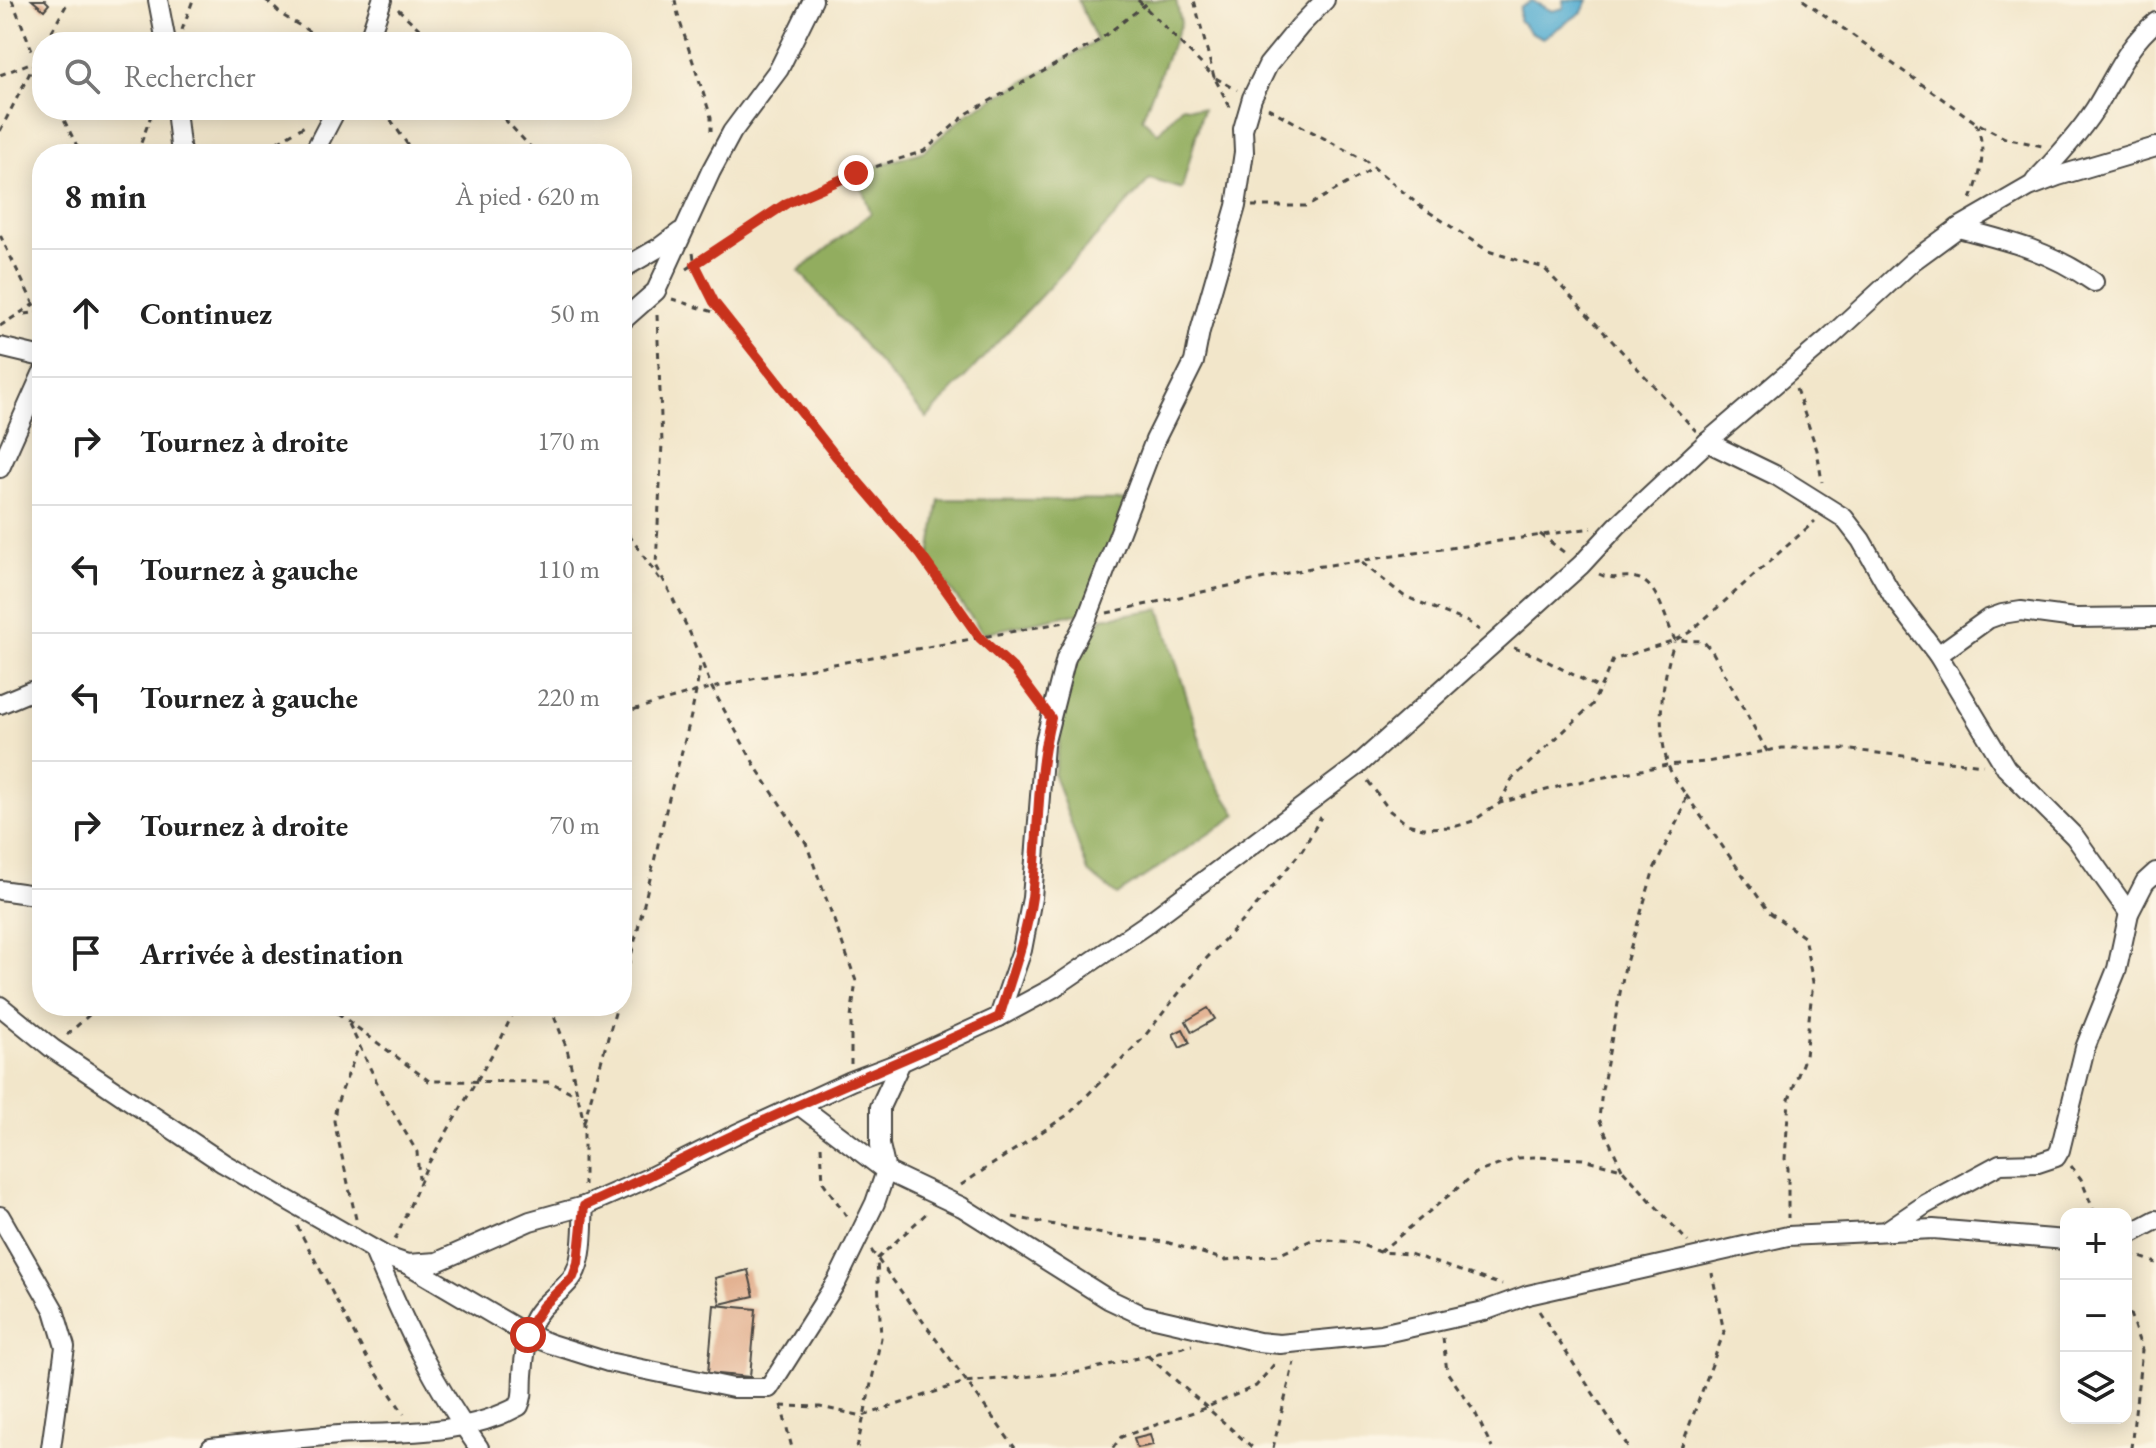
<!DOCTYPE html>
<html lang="fr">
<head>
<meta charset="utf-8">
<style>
  :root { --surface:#fff; --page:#f6f6f6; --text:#222; --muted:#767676; --line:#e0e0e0 }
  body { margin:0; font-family:"EB Garamond",serif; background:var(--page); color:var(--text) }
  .controls { position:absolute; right:24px; bottom:24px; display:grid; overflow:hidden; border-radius:16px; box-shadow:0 4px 20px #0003 }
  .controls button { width:72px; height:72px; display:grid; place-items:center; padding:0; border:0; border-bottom:2px solid var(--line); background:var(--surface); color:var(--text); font:40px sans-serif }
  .stop { position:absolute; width:24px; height:24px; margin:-18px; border:6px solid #c8321e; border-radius:50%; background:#fff }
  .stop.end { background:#c8321e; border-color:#fff; box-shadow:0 2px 8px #0008 }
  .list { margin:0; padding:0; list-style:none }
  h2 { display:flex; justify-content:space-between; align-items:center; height:104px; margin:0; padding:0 32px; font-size:34px }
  h2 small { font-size:26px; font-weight:400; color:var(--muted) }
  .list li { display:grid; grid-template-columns:52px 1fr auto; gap:24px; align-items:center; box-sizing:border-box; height:128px; padding:0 32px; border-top:2px solid var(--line) }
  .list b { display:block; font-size:30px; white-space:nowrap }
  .list em { font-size:26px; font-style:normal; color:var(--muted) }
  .icon { flex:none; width:44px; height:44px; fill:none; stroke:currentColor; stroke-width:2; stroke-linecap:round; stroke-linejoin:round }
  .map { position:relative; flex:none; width:2156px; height:1448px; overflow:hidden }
  .search { position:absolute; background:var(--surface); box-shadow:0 4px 20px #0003; left:32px; top:32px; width:600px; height:88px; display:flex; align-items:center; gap:20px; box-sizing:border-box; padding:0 28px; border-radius:32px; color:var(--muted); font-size:30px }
  .panel { position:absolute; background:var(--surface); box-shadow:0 4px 20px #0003; left:32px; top:144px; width:600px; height:872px; border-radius:32px }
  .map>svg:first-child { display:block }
</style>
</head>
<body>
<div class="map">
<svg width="2156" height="1448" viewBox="0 0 2156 1448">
  <rect width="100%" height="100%" fill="#fcf5e5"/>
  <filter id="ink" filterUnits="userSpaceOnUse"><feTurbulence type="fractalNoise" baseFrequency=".0125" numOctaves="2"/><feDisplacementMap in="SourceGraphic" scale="16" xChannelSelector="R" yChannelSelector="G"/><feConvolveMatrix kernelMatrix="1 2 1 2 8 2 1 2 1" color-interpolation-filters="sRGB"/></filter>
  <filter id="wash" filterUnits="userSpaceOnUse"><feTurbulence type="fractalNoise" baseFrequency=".006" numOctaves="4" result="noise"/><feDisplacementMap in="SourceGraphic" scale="32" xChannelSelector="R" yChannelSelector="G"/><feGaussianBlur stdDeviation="1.8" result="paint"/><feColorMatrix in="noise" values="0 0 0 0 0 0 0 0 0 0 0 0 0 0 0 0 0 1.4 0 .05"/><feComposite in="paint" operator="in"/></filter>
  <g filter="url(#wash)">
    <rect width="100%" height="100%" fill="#f2e6ca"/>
    <g fill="#92ad5f" stroke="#5e6c45" stroke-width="2">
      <path d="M1078,0H1176L1181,23L1142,118L1158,133L1182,106L1203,109L1182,189L1150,179L927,418L799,271L871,213L856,173L924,151L968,113L1097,41Z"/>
      <path d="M939,499L1140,501L1088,611L983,633L929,561Z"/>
      <path d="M1160,609L1210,773L1237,815L1117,895L1088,872L1054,775L1071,673L1102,618Z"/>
    </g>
    <path fill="#54add1" stroke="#406c7e" stroke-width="2" d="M1563,0H1588L1582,12L1543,38L1530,32L1519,20L1520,8L1532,1L1552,11L1564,8Z"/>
    <g id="blocks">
      <g fill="#e2af8e">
        <path d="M32,0H45L49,4L44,10Z"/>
        <path d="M1208,1008L1215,1019L1192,1032L1186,1021Z"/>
        <path d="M1183,1029L1190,1043L1180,1048L1173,1034Z"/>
        <path d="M748,1270L754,1296L720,1304L715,1278Z"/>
        <path d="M714,1305L756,1309L750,1377L708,1373Z"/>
        <path d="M1150,1434L1153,1445L1137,1448L1134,1438Z"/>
      </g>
    </g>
  </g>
  <g filter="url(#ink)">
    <use href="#blocks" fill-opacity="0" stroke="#494743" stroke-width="2"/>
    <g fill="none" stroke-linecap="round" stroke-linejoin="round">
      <defs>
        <g id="minor">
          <path d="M158,0L166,42"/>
          <path d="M368,42L382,0"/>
          <path d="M176,110L181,154"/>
          <path d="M313,154L336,110"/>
          <path d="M2035,181C2057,158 2078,135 2095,109C2115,77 2127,45 2156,22"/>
          <path d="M1958,228C2009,241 2050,251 2094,282"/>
          <path d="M622,269L660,247L680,232"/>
          <path d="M622,321L656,291L711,171L732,132L779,69L813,0"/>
          <path d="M0,347L42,357"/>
          <path d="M1707,442L1777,476L1844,518L1861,540L1893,596L1938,655L2006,768L2075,837L2129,913"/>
          <path d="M0,468L42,374"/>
          <path d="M1938,655L1988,619L2002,614L2021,611L2075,618L2156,617"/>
          <path d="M0,704L31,691L42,689"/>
          <path d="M0,890L42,896"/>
          <path d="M0,1006L53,1049L223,1163L387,1257L407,1264L437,1262L530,1221L584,1206L646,1179L736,1134L851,1081L901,1062L999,1017L1053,988L1144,926L1357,766L1581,565L1617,526L1707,442L1829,338L1913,261L1958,228L2029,187L2058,176L2156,147"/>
          <path d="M999,1017L1022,950L1032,898L1044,745L1066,658L1087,618L1155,440L1194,362L1200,331L1236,206L1244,152L1243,129L1252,98L1268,65L1300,26L1325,0"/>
          <path d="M799,1105L886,1171L962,1207L1108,1299L1142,1315L1259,1342L1280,1344L1381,1334L1484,1311L1528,1295L1788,1236L1933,1229L2066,1240"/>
          <path d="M0,1216L54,1310L65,1347L51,1448"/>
          <path d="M1889,1229L1926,1204L2000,1164L2038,1163L2056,1157L2060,1150L2085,1048L2117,969L2129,913L2145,882L2156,872"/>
          <path d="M2126,1236L2156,1220"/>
          <path d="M374,1251C405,1325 432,1382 479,1448"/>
          <path d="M407,1264L528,1335L551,1344L608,1362L733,1388H769L837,1281L875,1203L886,1171L880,1145V1107L901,1062"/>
          <path d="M211,1448C253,1443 297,1438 339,1435C400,1432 464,1436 519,1406C524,1396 522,1387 523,1375C524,1359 526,1342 531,1326C538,1305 558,1296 571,1279C585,1261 582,1228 584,1206"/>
        </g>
      </defs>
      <use href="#minor" stroke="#494743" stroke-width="22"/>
      <g stroke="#494743" stroke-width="3" stroke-dasharray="6 6" stroke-linecap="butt">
        <path d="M12,0L42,75"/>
        <path d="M266,0L282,15L327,42"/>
        <path d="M675,0L679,19L711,117V131"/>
        <path d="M1138,0L1214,77L1194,0"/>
        <path d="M1803,0L1975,122L2005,138L2042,146"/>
        <path d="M398,9L433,42"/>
        <path d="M182,30L193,0"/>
        <path d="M46,42L69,0"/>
        <path d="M0,75L35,61"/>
        <path d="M1230,107L1214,77L1237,90"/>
        <path d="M1268,108L1366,161L1420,206L1488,251L1544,268L1696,431"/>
        <path d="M59,110L81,154"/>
        <path d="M384,110L414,154"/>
        <path d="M496,110L537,154"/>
        <path d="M0,131L42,49"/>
        <path d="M137,154L153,110"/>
        <path d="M257,154L308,124"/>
        <path d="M1971,199C1982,175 1987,145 1975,122"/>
        <path d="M1252,206H1308L1374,168"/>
        <path d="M0,235L38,313"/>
        <path d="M693,253L695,264L714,302L835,455L921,555L980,638L1015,670L1038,701"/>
        <path d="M687,269L787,203L856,173L924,151L968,113L1098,41L1151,0"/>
        <path d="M672,299L726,316"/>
        <path d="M25,314L42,312"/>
        <path d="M657,315L662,443L656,565L690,633L712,688L757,769L806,843L856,981L851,1018V1064"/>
        <path d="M0,326L42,299"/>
        <path d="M1796,389L1817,450L1822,482"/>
        <path d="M622,525L661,581"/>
        <path d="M1540,534L1565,553"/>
        <path d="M1362,563L1404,596L1468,622L1479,630"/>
        <path d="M1599,574C1615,582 1621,574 1636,578C1658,582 1666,622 1675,640L1703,641L1712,651L1768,753"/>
        <path d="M1107,613L1315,567L1592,528"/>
        <path d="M1514,648L1537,656L1601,689"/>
        <path d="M622,713L698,691L757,678L1065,622"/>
        <path d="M1368,781L1390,811L1407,824L1423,828L1454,827L1473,821L1500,803L1568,784L1667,765L1707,762L1782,748H1834L1983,765"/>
        <path d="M1686,795L1769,912L1804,937L1813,982L1805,1056L1789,1099L1785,1159L1788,1168V1218"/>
        <path d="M1500,803L1512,779L1592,705L1613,660L1675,640L1690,632L1815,521"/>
        <path d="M622,988C640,926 653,864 668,802C680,756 695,711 700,664"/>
        <path d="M328,1006L429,1081L550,1082L577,1095"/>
        <path d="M550,1006L567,1049L584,1123V1185"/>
        <path d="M349,1024L382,1093L417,1152L419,1179"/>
        <path d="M67,1035L99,1006"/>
        <path d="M584,1122L617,1006"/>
        <path d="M821,1146L823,1182L848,1218"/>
        <path d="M2071,1166L2081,1179L2095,1214"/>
        <path d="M1622,1169L1599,1119L1602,1090L1625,966L1654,869L1684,807L1686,795C1679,785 1670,773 1667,762C1656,720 1662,683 1674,642"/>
        <path d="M961,1185L1069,1114L1144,1037L1205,960L1260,902L1303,849L1321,817"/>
        <path d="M1013,1217L1108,1235L1166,1242L1225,1260L1278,1255L1314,1239L1354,1242L1380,1252L1410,1254L1502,1285"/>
        <path d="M356,1219L334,1121L336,1106L359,1046"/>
        <path d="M297,1226L368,1360L404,1414"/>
        <path d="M395,1240L427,1166L501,1039L516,1006"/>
        <path d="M871,1250L1015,1448"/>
        <path d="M1380,1252L1476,1173L1518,1158L1534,1157L1583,1159L1622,1169L1688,1242"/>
        <path d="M2130,1253L2156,1263"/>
        <path d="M2126,1302L2142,1350L2131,1448"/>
        <path d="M1539,1311L1629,1448"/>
        <path d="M1443,1338L1447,1372L1474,1410L1492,1448"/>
        <path d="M1148,1356L1253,1448"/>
        <path d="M781,1405L792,1448"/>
        <path d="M781,1406L820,1407L863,1416L965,1382L1079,1372L1192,1345"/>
        <path d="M857,1448L881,1338L877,1259L930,1210"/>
        <path d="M1113,1448L1121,1437L1205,1408L1256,1386L1276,1362"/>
        <path d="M1273,1448L1294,1362"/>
        <path d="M1681,1448L1724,1332L1712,1273"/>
      </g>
      <use href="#minor" stroke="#fff" stroke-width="18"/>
    </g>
  </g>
  <g fill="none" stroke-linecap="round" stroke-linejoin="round" filter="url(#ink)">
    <path stroke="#c8321e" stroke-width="10" d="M528,1335L533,1321L543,1306L573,1277L578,1263L584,1206C637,1183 686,1157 738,1133C824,1092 912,1057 999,1017C1011,977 1026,939 1032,897C1039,838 1036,776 1051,718L1015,670L980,638L921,555L835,455L714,302L695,264L787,203L856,173"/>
  </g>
</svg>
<div class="controls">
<button>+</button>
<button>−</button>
<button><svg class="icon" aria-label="layers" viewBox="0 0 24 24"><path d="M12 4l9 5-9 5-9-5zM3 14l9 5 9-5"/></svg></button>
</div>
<div class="stop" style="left:528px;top:1335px"></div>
<div class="stop end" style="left:856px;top:173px"></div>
<div class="search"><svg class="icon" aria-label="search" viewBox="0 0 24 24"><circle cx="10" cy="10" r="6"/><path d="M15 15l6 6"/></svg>Rechercher</div>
<section class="panel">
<h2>8 min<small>À pied · 620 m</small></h2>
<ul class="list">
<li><svg class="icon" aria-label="ahead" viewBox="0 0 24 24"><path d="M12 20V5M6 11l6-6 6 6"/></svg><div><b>Continuez</b></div><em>50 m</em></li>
<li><svg class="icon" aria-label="right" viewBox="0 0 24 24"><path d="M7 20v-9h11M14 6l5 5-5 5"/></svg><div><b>Tournez à droite</b></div><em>170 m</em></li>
<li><svg class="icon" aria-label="left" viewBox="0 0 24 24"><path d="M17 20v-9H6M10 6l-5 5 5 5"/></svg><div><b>Tournez à gauche</b></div><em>110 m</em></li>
<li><svg class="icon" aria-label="left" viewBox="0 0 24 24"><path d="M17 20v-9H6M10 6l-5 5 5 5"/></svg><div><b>Tournez à gauche</b></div><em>220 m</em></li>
<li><svg class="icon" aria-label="right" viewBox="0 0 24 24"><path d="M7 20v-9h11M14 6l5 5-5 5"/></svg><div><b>Tournez à droite</b></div><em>70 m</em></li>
<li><svg class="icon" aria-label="arrive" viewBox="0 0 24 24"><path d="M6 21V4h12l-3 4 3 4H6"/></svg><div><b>Arrivée à destination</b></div></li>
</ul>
</section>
</div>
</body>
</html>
